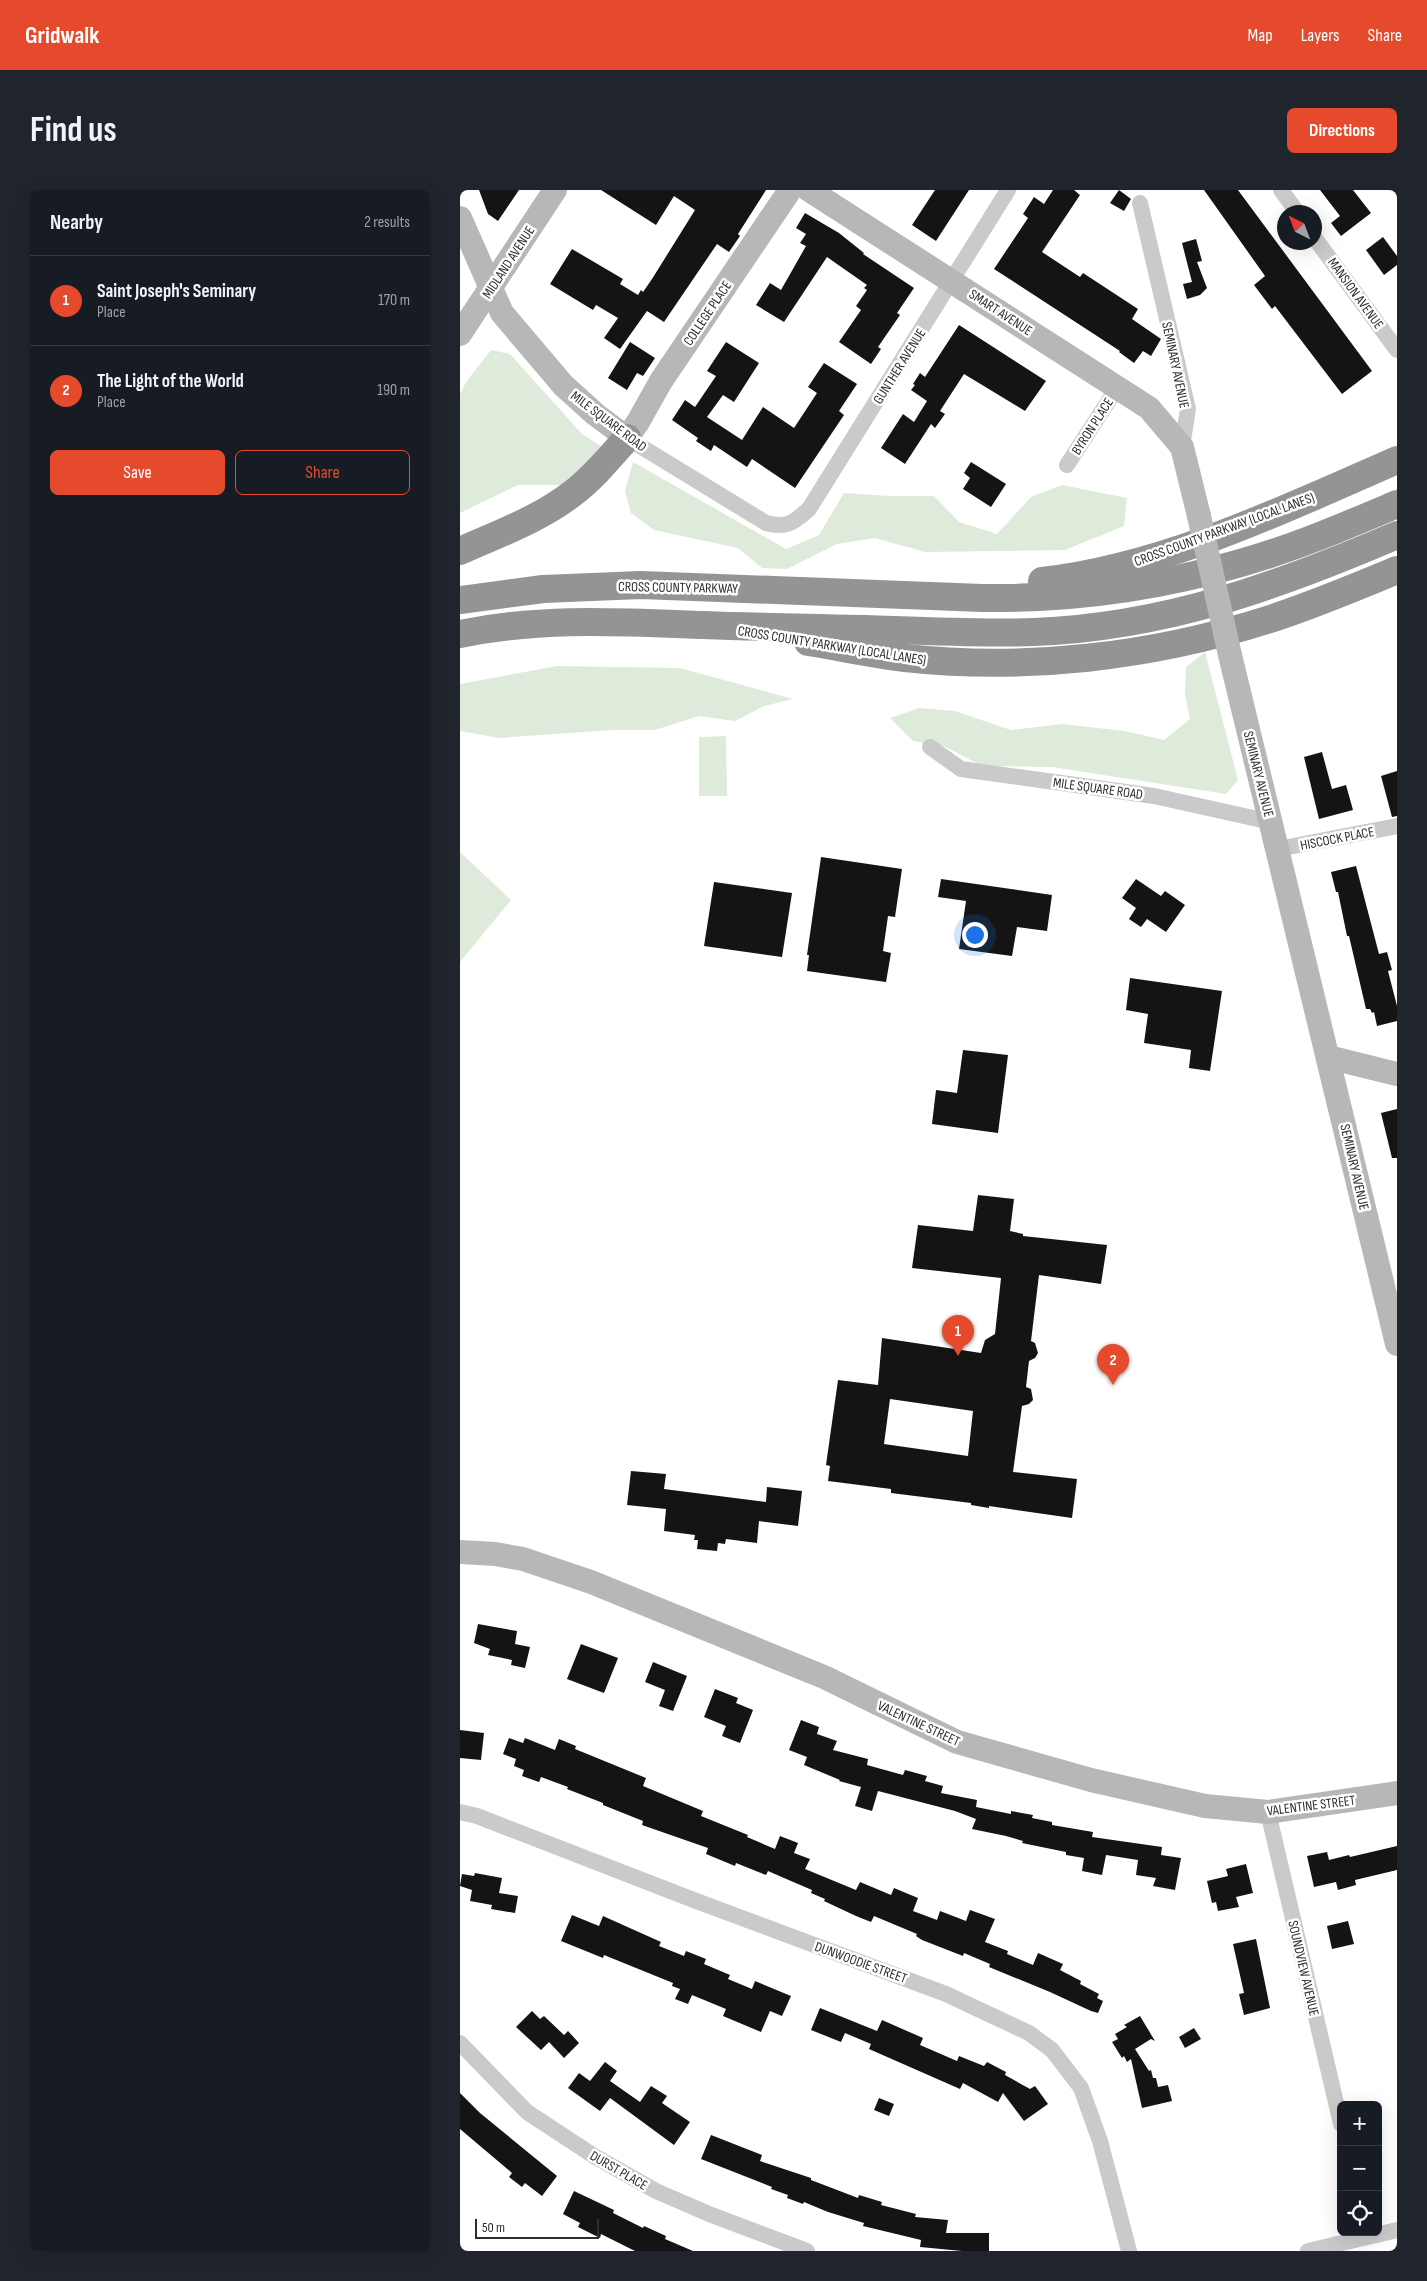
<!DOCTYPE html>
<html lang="en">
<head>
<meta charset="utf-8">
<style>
  :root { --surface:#171b24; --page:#20242c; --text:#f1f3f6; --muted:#9ea1a6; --line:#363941; --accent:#e64a2d }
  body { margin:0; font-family:"Sofia Sans Condensed",sans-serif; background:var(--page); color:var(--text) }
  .controls { position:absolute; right:15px; bottom:15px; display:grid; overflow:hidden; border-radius:8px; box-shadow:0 5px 20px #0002 }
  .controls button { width:45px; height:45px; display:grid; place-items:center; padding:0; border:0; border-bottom:1px solid var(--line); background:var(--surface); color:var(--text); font:25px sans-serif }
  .compass { position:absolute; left:817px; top:15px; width:45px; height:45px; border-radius:50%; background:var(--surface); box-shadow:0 5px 20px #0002; rotate:318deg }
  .scale { position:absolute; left:15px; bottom:12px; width:124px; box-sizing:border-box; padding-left:5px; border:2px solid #2d2d2d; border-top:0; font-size:14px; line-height:18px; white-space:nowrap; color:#2d2d2d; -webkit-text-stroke:4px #fff; paint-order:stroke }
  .you { position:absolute; left:514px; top:744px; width:18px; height:18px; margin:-12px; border:4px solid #fff; border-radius:50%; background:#1a73e8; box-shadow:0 0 0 8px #1a73e833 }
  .badge { display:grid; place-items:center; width:32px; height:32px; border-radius:50%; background:var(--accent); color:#fff; font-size:16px; font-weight:700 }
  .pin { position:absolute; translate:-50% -41px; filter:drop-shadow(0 1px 2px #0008) }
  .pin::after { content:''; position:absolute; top:26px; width:18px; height:15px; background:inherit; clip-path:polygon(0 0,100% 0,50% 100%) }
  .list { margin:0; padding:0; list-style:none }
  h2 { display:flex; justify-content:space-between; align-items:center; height:65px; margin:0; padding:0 20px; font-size:21px }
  h2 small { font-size:16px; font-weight:400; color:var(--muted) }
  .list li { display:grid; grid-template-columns:32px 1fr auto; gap:15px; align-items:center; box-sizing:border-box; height:90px; padding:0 20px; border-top:1px solid var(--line) }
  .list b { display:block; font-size:19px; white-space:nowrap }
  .list p { margin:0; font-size:16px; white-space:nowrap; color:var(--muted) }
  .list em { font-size:16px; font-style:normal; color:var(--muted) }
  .actions { display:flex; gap:10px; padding:15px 20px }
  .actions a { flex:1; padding:11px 0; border:1px solid var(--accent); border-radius:8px; text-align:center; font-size:18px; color:var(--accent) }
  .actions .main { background:var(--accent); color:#fff }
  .icon { flex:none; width:28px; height:28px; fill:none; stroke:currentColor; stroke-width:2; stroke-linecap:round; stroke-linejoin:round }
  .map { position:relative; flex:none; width:937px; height:2061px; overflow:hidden; border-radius:8px }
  header { display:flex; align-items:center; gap:30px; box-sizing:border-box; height:70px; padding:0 25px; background:var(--accent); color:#fff }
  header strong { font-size:24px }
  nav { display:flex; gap:28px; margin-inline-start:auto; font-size:18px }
  .intro { display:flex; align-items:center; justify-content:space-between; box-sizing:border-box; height:120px; padding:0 30px }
  h1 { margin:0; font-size:35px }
  .button { padding:12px 22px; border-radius:8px; background:var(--accent); color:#fff; font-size:18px; font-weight:700 }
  main { display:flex; gap:30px; padding:0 30px }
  aside { flex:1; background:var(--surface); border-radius:8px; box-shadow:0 5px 20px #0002 }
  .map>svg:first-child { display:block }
</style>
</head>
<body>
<header>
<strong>Gridwalk</strong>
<nav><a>Map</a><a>Layers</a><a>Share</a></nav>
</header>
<div class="intro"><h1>Find us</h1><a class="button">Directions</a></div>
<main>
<aside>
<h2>Nearby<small>2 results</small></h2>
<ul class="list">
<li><span class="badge">1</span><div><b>Saint Joseph's Seminary</b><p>Place</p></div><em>170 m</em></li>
<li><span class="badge">2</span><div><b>The Light of the World</b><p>Place</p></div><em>190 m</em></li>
</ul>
<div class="actions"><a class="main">Save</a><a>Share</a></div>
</aside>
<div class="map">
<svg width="937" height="2061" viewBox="0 0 937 2061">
  <rect width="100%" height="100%" fill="#fff"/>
  <g fill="#dfebda">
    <path d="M31,160L50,164L122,244L144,258L103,295H58L0,323V204L6,192Z"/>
    <path d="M173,272L326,359L359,345L384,303L429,306H474L499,332L537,344L571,307L602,295L667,308L664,336L605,360L465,362L415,348L377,354L327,379L302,378L278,358L194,340L171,323L165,301Z"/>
    <path d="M745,462L778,590L766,604L592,577L522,576L484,556L453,551L430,528L459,518L495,521L551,540L602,534L665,541L704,550L730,529L725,504L726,477Z"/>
    <path d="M97,476L220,478L333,509L304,516L275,531L239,526L195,540H152L39,548L0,541V494Z"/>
    <path d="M266,546L267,606H239V547Z"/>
    <path d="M0,662L51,710L0,772Z"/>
  </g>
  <g fill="#141414" fill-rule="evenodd">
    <path d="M19,0H59L38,31L28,24Z"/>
    <path d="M141,0H306L278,44L280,46L269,62L257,54L204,132L187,121L160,159L144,148L158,128L136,115L133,120L90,94L112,59L163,89L160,94L178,105L181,100L183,102L192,89L235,20L214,6L196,35Z"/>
    <path d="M475,0H509L476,51L452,35Z"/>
    <path d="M593,0H614L620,5L582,62L620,87L623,83L678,119L672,129L701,149L691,166L683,161L674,173L659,162L660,161L534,79L568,28L563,24L574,7L584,14Z"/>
    <path d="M659,0L671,9L664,21L650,13Z"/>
    <path d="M744,0H778L912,181L882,204L815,116L812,119L794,95L805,86Z"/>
    <path d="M860,0H893L911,23L881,46L871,33L880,26Z"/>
    <path d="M345,23L379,43L404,63L403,64L454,98L437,123L440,125L418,157L421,159L411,174L379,152L401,120L396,116L407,100L404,98L407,95L367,67L324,132L296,115L310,93L321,100L346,56L340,53L346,44L336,38Z"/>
    <path d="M923,47L937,66V75L924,85L906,60Z"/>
    <path d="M736,49L742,71L737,72L747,98L740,105L727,109L723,94L732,92L722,53Z"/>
    <path d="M499,135L586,191L565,221L504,184L480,221L485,224L475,238L471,234L445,274L421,258L443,224L454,232L467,211L451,200L455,195L453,194L460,183L465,187Z"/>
    <path d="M170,152L195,168L183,186L177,183L167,200L148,188Z"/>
    <path d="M266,152L299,173L274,212L263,205L247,227L282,250L303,217L334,238L357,203L348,197L364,173L397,194L379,221L384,225L335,298L292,269L287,277L254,255L251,261L236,251L238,248L212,230L225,210L235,217L256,186L247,181Z"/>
    <path d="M511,272L546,294L531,317L503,299L510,288L504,283Z"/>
    <path d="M862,562L872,599L886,595L893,620L859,629L844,567Z"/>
    <path d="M937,581V626L932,627L921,586Z"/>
    <path d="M361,667L442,679L435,727L428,726L423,761L431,763L426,792L347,781L349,765H347Z"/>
    <path d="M896,676L919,764L927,762L932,780L928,781L937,816V831L917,836L914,822L912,823L910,819H906L889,746H887L878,702H876L871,682Z"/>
    <path d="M481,689L592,705L587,741L557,737L552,766L499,759L506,711L478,707Z"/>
    <path d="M676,689L701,706L705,701L725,715L706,742L687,729L681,737L669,729L676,718L662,708Z"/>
    <path d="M254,692L332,703L322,767L244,756Z"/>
    <path d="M670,788L762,801L750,881L729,878L731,860L684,853L688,824L666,820Z"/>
    <path d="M503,860L548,865L538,943L472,934L476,900L497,903Z"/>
    <path d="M937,919V968H932L921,923Z"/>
    <path d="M518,1005L554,1009L550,1041L563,1044V1046L647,1055L641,1094L579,1085L571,1151L575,1153L578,1163L575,1168L569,1171L566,1197L571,1199L573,1210L569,1214L562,1216L553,1282L617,1289L612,1328L529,1316V1318L511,1315V1313L431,1303V1299L368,1291L370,1276L366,1275L378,1190L418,1195L422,1148L521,1163L525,1150L535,1144L541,1088L452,1078L458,1035L513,1041ZM430,1209L513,1221L508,1266L424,1254Z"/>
    <path d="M171,1281L206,1284L204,1299L306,1312L307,1297L342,1301L338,1336L299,1331L297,1353L266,1349L265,1354L258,1353L257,1361L237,1359L238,1350H234L235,1345L204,1341L206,1319L167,1315Z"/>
    <path d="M18,1434L57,1441L55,1454L70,1457L65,1478L51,1475L52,1470L28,1465L30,1459L14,1453Z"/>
    <path d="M121,1454L158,1468L144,1503L107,1489Z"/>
    <path d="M193,1472L227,1486L213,1521L199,1516L205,1500L185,1492Z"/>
    <path d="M255,1499L278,1508L276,1513L293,1520L280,1553L262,1546L266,1536L244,1527Z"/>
    <path d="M341,1530L359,1537L357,1544L377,1551L373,1560L408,1569L407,1575L443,1585L445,1580L467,1586L465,1591L483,1596L481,1603L517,1610L516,1617L551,1624V1621L573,1625L572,1628L592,1632V1635L633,1642L632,1647L702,1657L701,1665L721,1668L715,1700L693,1696L696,1688L676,1685L678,1670L646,1665L642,1685L622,1681L624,1668L606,1665V1662L562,1653L563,1651L546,1646L512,1639L516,1629L495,1621L418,1601L412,1621L395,1616L401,1597L379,1591L380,1590L344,1575L347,1567L329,1560Z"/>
    <path d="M0,1540L24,1543L21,1570L0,1568Z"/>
    <path d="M49,1548L63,1553L65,1548L95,1560L99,1549L116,1556L115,1559L186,1588L183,1596L243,1621L241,1626L288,1645L287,1647L315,1659L320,1646L338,1653L334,1663L350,1669L345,1679L396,1700L400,1692L431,1705L434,1698L458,1708L453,1721L477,1730L480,1721L506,1731L510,1720L535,1729L525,1752L548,1761L547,1764L573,1775L578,1763L603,1774L600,1780L621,1791L620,1794L639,1804L637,1808L643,1811L638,1823L631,1821L590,1802L529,1777L530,1774L504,1763L503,1766L462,1750L456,1746L457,1744L414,1726L411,1732L396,1726L364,1711L365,1709L351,1703L352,1700L324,1688L308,1681L306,1685L276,1673L275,1676L246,1664L248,1658L182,1635L183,1631L143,1615V1613L107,1599L108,1597L81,1587L79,1592L62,1586L64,1580L54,1576L56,1569L43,1564Z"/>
    <path d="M937,1656V1680L895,1690L896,1695L878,1700L876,1692L854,1697L847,1666L867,1662L869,1670L889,1665L890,1667Z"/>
    <path d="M786,1674L793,1703L776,1707L779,1717L758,1721L756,1712L752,1713L747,1691L768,1686L766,1679Z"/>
    <path d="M15,1683L42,1688L39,1703L58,1706L55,1723L31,1719L32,1715L10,1711L12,1700L0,1696L2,1684L14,1686Z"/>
    <path d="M112,1725L139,1736L143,1726L201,1752L199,1756L224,1766L226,1761L246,1769L244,1774L270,1785L268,1789L292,1799L295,1791L331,1806L322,1826L310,1821L301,1842L263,1826L266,1819L232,1805L228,1814L215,1809L220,1799L212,1796L213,1793L144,1765L143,1768L101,1751Z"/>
    <path d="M888,1731L894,1754L872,1759L867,1736Z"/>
    <path d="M796,1749L810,1818L784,1825L779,1804L784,1803L773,1754Z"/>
    <path d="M360,1818L417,1841L422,1830L463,1848L460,1855L497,1871L499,1866L524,1876L527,1872L546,1882L545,1885L570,1899L575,1896L588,1914L564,1931L543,1903L538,1912L503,1893L500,1899L409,1859L411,1854L385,1843L381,1852L351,1840Z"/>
    <path d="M72,1821L80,1829L84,1826L104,1845L108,1841L119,1853L104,1868L89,1852L81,1860L56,1837Z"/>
    <path d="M680,1826L695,1851L691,1849L675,1859L689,1881L691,1880L693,1888H696L698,1897L708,1895L712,1911L682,1918L671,1869L667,1872L664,1866L662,1868L652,1852L658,1849L655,1844L667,1837L664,1835Z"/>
    <path d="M734,1838L741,1849L725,1858L719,1847Z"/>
    <path d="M145,1872L157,1881L150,1891L180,1912L191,1896L207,1906L202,1913L230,1932L214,1955L150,1908L140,1921L108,1898L119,1883L130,1891Z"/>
    <path d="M0,1903L20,1923L97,1986L82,2006L65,1993L62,1997L49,1987L52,1983L0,1939Z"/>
    <path d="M419,1908L434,1914L429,1926L414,1920Z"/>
    <path d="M251,1945L302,1965L300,1971L351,1988V1990L398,2008L399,2005L422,2012L421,2015L456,2024L455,2027L488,2030L486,2043H529V2061H502L460,2057L461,2050L403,2036L404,2033L368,2022L344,2012L343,2014L327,2008L328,2005L311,1999L312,1997L241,1969Z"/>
    <path d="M114,2001L154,2020L153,2023L183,2038L184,2036L206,2046L205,2049L233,2061H175L141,2044L140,2048L118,2037L120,2033L103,2024Z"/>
  </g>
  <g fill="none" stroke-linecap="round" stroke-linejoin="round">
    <g stroke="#cacaca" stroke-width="16">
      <path d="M821,0L837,22"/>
      <path d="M680,13L728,219L722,257"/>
      <path d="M854,47L937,160"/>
      <path d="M167,248L306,333C327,339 334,332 349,319L548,0"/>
      <path d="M607,275L657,198"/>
      <path d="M470,557L501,579L694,606L811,632"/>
      <path d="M818,659L937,636"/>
      <path d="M0,1622L17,1626L231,1709L486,1804L569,1843L592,1860L621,1898L640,1951L669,2061"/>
      <path d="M808,1622L881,1934"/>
      <path d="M0,1853L67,1922L134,1966L196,2001L249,2024L347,2061"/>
      <path d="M848,2061L937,2040"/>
    </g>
    <g stroke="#b7b7b7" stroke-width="24">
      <path d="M349,0L689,218L722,257L739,326"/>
      <path d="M0,28L42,123L103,195L135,224L167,248L178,232L201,191L330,0"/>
      <path d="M0,144L95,0"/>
      <path d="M770,465L937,1154"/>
      <path d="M868,867L937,884"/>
      <path d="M0,1362L35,1364L63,1369L131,1392L364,1487L497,1552L631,1590L745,1616L808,1622L937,1603"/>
    </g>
    <g stroke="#949494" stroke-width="28">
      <path d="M0,361C38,344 80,329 113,303C134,287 150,267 167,248"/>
      <path d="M582,391C705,377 825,319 937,270"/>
      <path d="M0,410L83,399L181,395L522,408C608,409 694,398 777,374C832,359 885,336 937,314"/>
      <path d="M0,444C81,427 161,432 243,435C297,437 352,438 406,439C462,441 518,444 574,442C705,437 818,396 937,345"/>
      <path d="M348,452C380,457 412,464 445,468C566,481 690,467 807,430C851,416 894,398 937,380"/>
    </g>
    <path stroke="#b7b7b7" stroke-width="24" d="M739,326L770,465"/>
  </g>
  <g text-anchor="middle" stroke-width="5" stroke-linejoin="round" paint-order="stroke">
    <g font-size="14" fill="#2d2d2d" stroke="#fff">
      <text transform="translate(48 72) rotate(-57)" y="5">MIDLAND AVENUE</text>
      <text transform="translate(896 103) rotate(54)" y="5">MANSION AVENUE</text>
      <text transform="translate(541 122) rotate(33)" y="5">SMART AVENUE</text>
      <text transform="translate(247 123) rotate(-56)" y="5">COLLEGE PLACE</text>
      <text transform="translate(716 175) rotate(78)" y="5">SEMINARY AVENUE</text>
      <text transform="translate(439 176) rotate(-58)" y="5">GUNTHER AVENUE</text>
      <text transform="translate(149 231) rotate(37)" y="5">MILE SQUARE ROAD</text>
      <text transform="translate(632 236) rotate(-57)" y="5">BYRON PLACE</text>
      <text transform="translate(764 339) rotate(-20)" y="5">CROSS COUNTY PARKWAY (LOCAL LANES)</text>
      <text transform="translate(218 397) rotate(1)" y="5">CROSS COUNTY PARKWAY</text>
      <text transform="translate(372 455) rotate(9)" y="5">CROSS COUNTY PARKWAY (LOCAL LANES)</text>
      <text transform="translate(799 584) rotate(76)" y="5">SEMINARY AVENUE</text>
      <text transform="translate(638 598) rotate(8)" y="5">MILE SQUARE ROAD</text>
      <text transform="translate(877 648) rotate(-11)" y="5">HISCOCK PLACE</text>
      <text transform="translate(895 977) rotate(77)" y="5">SEMINARY AVENUE</text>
      <text transform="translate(459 1533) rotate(25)" y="5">VALENTINE STREET</text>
      <text transform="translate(851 1615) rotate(-7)" y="5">VALENTINE STREET</text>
      <text transform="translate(401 1772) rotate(20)" y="5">DUNWOODIE STREET</text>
      <text transform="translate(844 1778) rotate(77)" y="5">SOUNDVIEW AVENUE</text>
      <text transform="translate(159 1980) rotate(30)" y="5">DURST PLACE</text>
    </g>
  </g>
</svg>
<div class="controls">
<button>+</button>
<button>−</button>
<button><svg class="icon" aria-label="locate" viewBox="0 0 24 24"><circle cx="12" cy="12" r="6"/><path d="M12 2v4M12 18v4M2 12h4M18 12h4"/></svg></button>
</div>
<svg class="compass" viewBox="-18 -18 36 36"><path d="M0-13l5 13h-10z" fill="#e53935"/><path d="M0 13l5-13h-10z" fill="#9ea1a6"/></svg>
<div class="scale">50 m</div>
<div class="you"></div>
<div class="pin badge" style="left:498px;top:1166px">1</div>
<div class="pin badge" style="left:653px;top:1195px">2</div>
</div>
</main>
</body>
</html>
